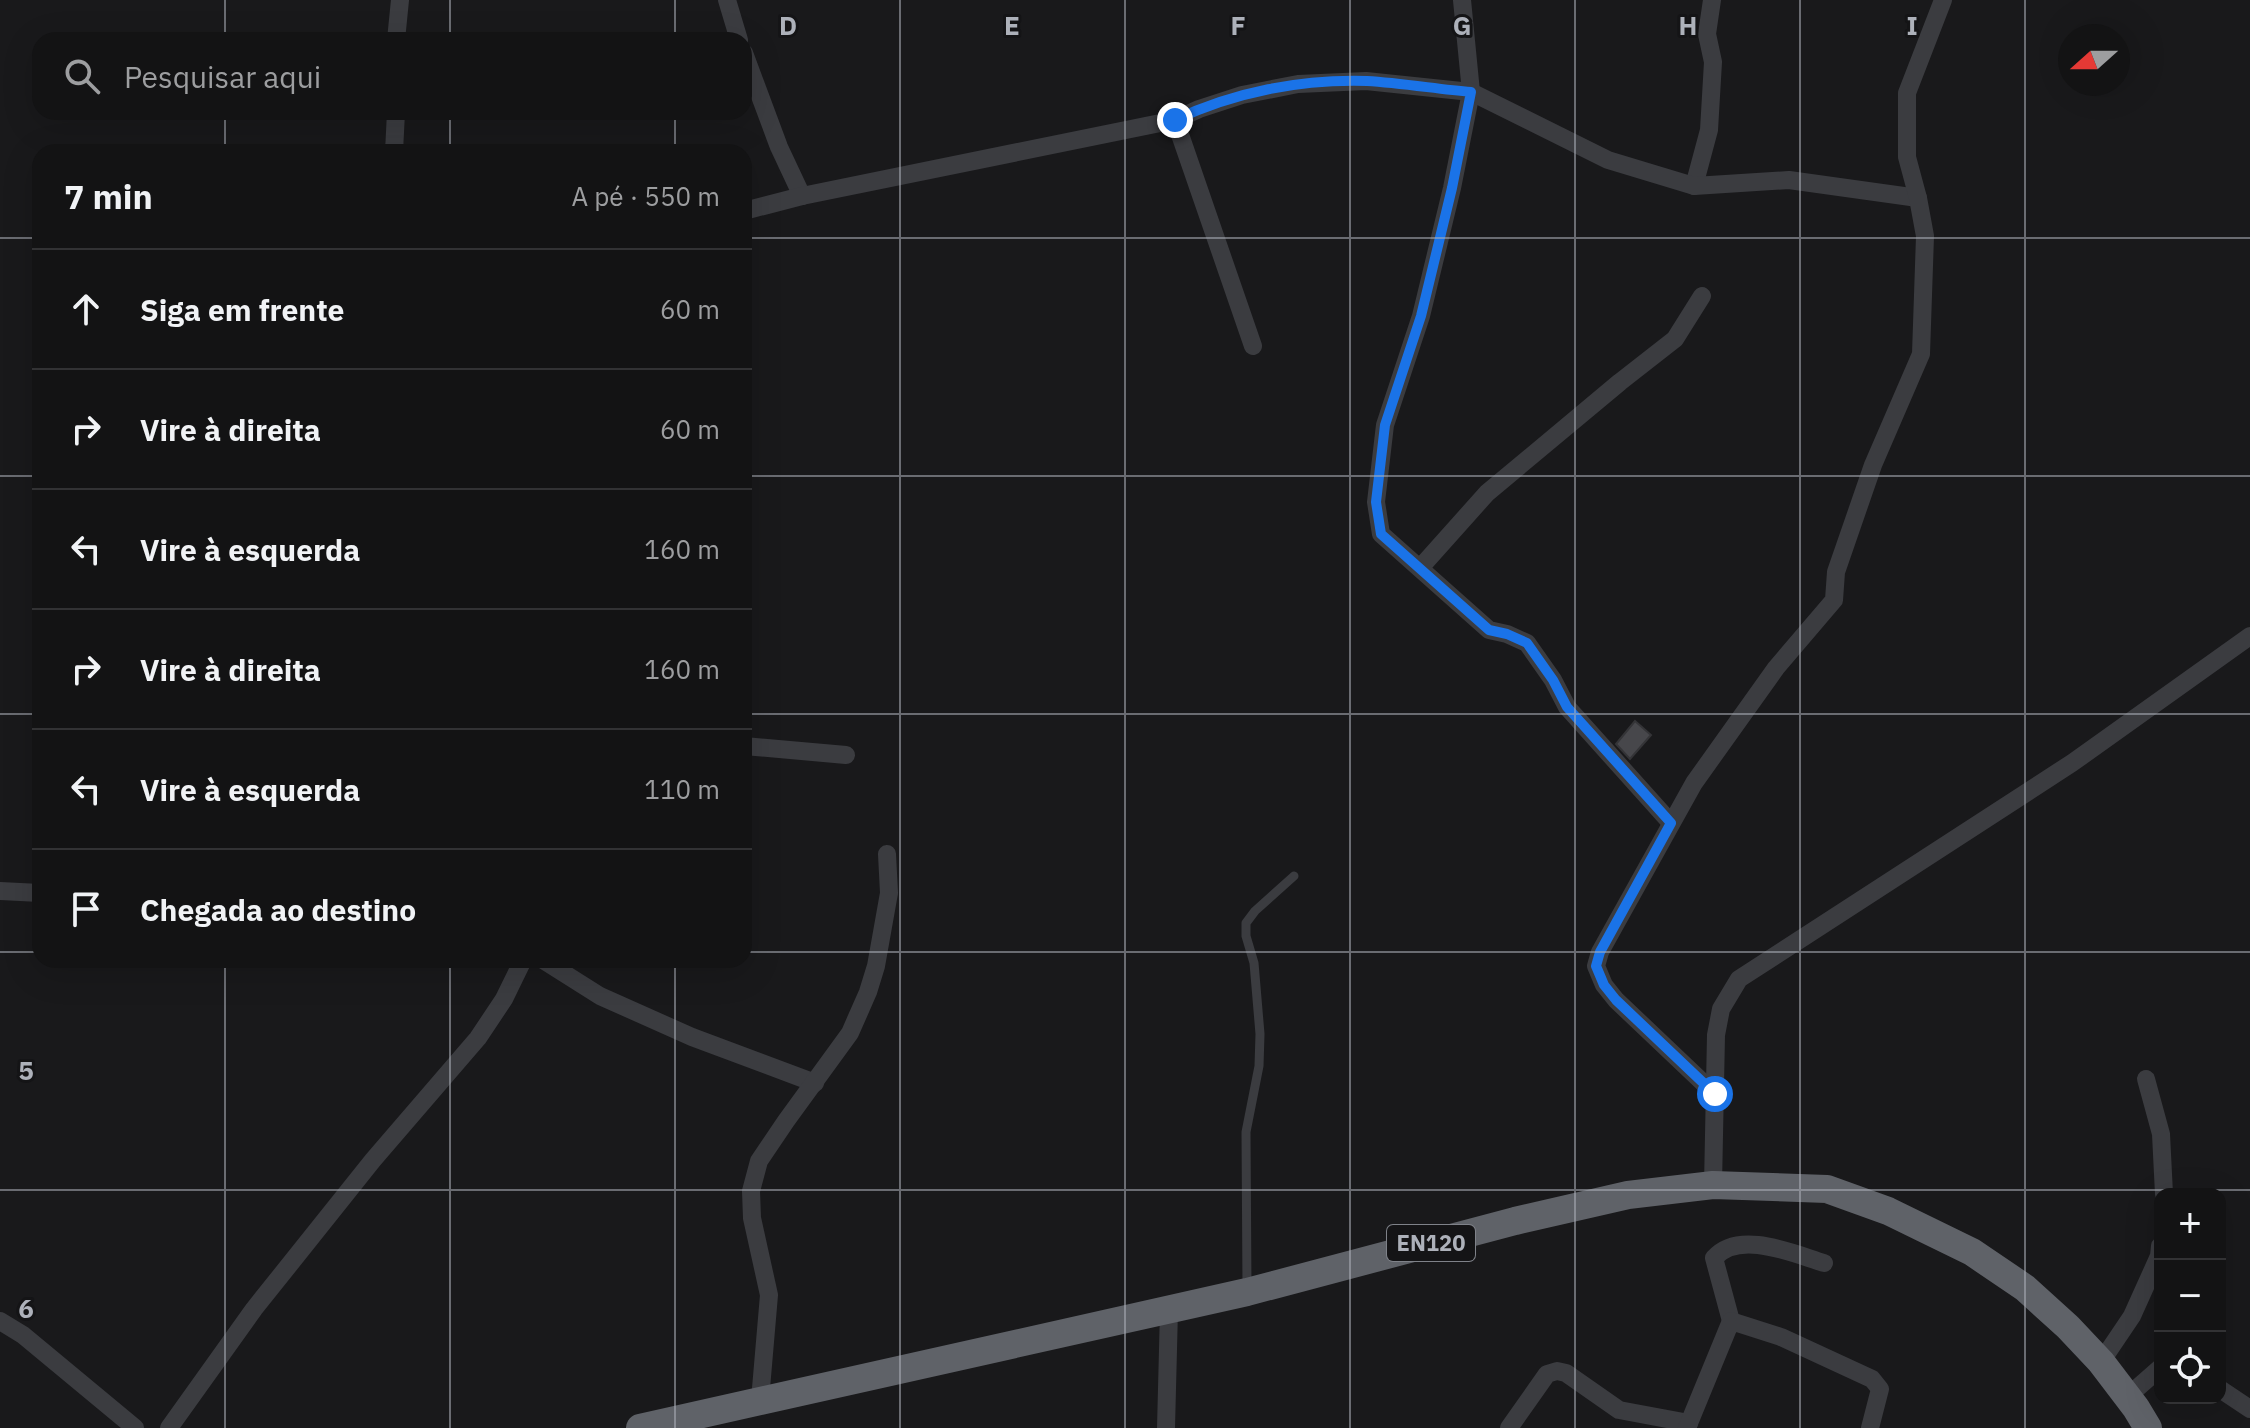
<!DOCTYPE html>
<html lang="pt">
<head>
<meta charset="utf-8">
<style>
  :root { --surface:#131314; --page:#202022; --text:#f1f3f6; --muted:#9d9ea0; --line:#323234 }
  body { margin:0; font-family:"IBM Plex Sans",sans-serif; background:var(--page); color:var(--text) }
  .controls { position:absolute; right:24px; bottom:24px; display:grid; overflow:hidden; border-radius:16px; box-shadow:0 8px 32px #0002 }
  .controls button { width:72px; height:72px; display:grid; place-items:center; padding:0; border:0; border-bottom:2px solid var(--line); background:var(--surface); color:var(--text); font:40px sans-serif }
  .compass { position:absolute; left:2058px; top:24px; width:72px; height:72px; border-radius:50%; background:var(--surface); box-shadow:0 8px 32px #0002; rotate:249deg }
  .stop { position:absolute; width:24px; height:24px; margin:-18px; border:6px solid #1a73e8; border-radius:50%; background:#fff }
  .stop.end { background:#1a73e8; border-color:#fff; box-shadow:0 2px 8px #0008 }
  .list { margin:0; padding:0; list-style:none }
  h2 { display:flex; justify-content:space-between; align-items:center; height:104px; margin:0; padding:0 32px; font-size:34px }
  h2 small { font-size:26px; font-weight:400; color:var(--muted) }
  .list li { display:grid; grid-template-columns:52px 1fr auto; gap:24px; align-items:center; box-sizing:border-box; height:120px; padding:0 32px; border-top:2px solid var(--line) }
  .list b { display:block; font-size:30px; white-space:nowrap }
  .list em { font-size:26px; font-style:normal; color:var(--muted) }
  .icon { flex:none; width:44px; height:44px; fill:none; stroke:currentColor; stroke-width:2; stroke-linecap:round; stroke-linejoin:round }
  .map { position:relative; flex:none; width:2250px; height:1428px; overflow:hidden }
  .search { position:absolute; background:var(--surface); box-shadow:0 8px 32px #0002; left:32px; top:32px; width:720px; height:88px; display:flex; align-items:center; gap:20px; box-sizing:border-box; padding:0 28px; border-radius:24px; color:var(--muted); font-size:30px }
  .panel { position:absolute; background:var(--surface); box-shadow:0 8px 32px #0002; left:32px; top:144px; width:720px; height:824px; border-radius:24px }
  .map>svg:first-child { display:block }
</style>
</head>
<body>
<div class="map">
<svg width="2250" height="1428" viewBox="0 0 2250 1428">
  <rect width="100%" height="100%" fill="#19191b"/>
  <path fill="#47474b" stroke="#343437" stroke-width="2" d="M1635,721L1651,735L1630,759L1616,744Z"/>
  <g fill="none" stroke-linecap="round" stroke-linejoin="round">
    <path stroke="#3b3c40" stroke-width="9" d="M1247,1288L1246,1132L1259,1066L1260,1034L1254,963L1246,936V923L1255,911L1294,876"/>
    <g stroke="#3b3c40" stroke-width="18">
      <path d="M727,0L739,40"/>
      <path d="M1462,0L1471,92L1452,188L1421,316L1385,425L1376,502L1381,534L1489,630L1507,634L1527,643L1553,680L1567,707L1671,823"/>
      <path d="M396,40L400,0"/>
      <path d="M744,53L779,147L802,196"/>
      <path d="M1175,120L1253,346"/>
      <path d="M394,152L396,112"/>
      <path d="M1694,186L1709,130L1713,62L1707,34L1712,0"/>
      <path d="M744,211L802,196L1175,120L1199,109L1242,95L1298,84L1366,81L1471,92L1608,160L1694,186L1789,180L1918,198"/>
      <path d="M1420,568L1487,493L1620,382L1675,339L1702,296"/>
      <path d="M744,746L846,755"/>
      <path d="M0,891L40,893"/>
      <path d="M543,960L600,996L692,1037L815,1083"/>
      <path d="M2146,1079L2161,1134L2164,1194"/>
      <path d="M1715,1094L1616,1000L1604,985L1596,966L1600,952L1694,783L1776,668L1834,600L1836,572L1873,465L1921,354L1925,236L1918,198L1907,157V93L1943,0"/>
      <path d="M1713,1185L1716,1035L1721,1009L1739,979L2072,763L2250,636"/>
      <path d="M0,1321L23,1335L135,1428"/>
      <path d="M1731,1321L1714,1258C1739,1229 1794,1254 1824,1263"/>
      <path d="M2101,1362L2132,1316L2159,1256L2160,1246"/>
      <path d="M2220,1389L2250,1409"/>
      <path d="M2127,1397L2160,1368"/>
      <path d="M760,1400L769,1295L752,1218L751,1191L759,1161L786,1121L850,1033L868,992L876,966L889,893L887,854"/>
      <path d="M169,1428L254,1309L373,1160L478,1038L504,999L523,960"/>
      <path d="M1166,1428L1169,1310"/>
      <path d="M1509,1428L1547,1374L1557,1371L1566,1373L1619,1410L1689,1423"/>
      <path d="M1687,1428L1731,1321L1781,1337L1872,1379L1880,1389L1870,1428"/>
    </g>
    <path stroke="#5f6268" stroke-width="28" d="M640,1428L1247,1292L1515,1221L1628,1195L1713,1185L1827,1189L1888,1211L1972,1252L2025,1288L2068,1327L2101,1362L2136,1408L2148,1428"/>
  </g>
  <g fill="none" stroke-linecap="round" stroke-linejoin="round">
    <path stroke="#1a73e8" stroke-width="10" d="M1175,120C1234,92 1301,79 1367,81C1401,83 1437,89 1471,92L1452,188L1421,316L1385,425L1376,502L1381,534L1489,630L1507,634L1527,643L1553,680L1567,707L1671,823L1600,952L1596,966L1604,985L1616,1000L1715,1094"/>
  </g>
  <path fill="none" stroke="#adb1ba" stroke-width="2" stroke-opacity="0.55" d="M225,0V40M450,0V40M675,0V40M900,0V1428M1125,0V1428M1350,0V1428M1575,0V1428M1800,0V1428M2025,0V1428M225,112V152M450,112V152M675,112V152M0,238H40M744,238H2250M0,476H40M744,476H2250M0,714H40M744,714H2250M0,952H40M744,952H2250M225,960V1428M450,960V1428M675,960V1428M0,1190H2250"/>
  <g text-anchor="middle" stroke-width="6" stroke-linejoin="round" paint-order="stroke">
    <rect fill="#141416" stroke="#7f8289" stroke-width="2" x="1387" y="1225" width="88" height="36" rx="6"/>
    <g font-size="22" font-weight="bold" fill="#adb1ba">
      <text x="1431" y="1251">EN120</text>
    </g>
  </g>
  <g font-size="26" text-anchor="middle" font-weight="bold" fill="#adb1ba" stroke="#141416" stroke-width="6" stroke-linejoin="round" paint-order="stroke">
    <text x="788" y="35">D</text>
    <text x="1012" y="35">E</text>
    <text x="1238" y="35">F</text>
    <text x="1462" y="35">G</text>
    <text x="1688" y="35">H</text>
    <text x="1912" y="35">I</text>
    <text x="26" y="1080">5</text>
    <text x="26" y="1318">6</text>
  </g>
</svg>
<div class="controls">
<button>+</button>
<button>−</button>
<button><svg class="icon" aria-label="locate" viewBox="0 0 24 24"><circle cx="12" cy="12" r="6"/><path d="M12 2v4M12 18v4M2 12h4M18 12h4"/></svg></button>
</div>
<svg class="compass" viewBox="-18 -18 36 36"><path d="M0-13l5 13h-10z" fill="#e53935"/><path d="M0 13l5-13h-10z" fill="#9d9ea0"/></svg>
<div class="stop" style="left:1715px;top:1094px"></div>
<div class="stop end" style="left:1175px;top:120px"></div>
<div class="search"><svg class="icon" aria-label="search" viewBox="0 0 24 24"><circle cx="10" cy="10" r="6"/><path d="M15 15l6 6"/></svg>Pesquisar aqui</div>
<section class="panel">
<h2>7 min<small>A pé · 550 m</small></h2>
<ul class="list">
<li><svg class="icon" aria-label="ahead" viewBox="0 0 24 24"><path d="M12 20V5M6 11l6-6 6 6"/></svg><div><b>Siga em frente</b></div><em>60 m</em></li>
<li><svg class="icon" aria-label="right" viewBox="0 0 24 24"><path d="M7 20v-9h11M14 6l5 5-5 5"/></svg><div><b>Vire à direita</b></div><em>60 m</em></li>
<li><svg class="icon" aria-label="left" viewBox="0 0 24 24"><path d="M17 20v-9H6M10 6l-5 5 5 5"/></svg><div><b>Vire à esquerda</b></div><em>160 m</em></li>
<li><svg class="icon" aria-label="right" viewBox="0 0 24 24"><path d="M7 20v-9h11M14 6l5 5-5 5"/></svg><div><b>Vire à direita</b></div><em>160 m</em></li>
<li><svg class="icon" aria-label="left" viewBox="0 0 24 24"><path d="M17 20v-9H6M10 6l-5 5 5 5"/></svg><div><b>Vire à esquerda</b></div><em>110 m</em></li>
<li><svg class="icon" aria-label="arrive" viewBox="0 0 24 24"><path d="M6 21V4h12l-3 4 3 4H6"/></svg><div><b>Chegada ao destino</b></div></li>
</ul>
</section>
</div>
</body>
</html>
